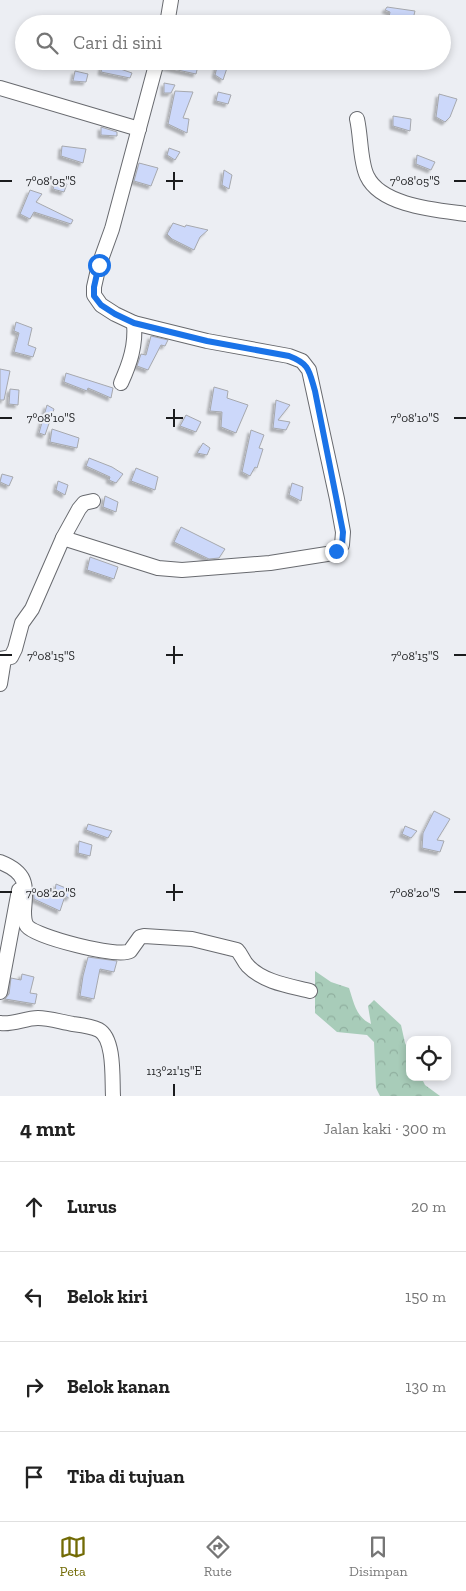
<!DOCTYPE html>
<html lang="id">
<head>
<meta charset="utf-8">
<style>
  :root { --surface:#fff; --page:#f2f2f2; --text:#222; --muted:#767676; --line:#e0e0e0; --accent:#726b05 }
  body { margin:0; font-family:"Zilla Slab",serif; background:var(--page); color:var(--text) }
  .controls { position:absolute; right:15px; bottom:15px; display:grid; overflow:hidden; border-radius:10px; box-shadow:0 2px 8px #0003 }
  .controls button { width:45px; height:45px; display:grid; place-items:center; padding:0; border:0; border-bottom:1px solid var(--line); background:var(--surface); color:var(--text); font:25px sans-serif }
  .stop { position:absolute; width:15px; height:15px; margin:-11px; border:4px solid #1a73e8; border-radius:50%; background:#fff }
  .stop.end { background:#1a73e8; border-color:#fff; box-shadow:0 1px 5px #0008 }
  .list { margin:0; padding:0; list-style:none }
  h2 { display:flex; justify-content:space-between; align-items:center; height:65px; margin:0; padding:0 20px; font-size:21px }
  h2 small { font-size:16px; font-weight:400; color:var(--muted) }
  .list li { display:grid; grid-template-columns:32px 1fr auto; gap:15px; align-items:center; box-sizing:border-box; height:90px; padding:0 20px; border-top:1px solid var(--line) }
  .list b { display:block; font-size:19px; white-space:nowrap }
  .list em { font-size:16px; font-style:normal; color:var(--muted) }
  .icon { flex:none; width:28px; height:28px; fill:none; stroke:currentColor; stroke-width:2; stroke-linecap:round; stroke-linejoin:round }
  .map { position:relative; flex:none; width:466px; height:1096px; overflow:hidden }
  .search { position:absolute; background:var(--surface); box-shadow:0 2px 8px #0003; left:15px; right:15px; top:15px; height:55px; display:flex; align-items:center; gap:12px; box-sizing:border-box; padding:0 18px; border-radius:28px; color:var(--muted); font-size:19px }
  .sheet { height:425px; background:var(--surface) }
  nav { display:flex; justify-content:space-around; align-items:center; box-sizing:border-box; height:70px; border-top:1px solid var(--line); background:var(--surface); font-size:14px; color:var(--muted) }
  nav a { display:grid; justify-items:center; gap:2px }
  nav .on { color:var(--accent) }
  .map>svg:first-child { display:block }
</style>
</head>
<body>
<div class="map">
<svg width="466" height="1096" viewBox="0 0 466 1096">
  <defs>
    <pattern id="forest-crowns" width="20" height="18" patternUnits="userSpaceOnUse" patternTransform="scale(1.25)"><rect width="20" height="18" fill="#a8ccb9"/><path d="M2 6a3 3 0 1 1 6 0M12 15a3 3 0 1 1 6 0" fill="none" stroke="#90af9f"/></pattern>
    <filter id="shadow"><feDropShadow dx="-3" dy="3" stdDeviation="1" flood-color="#0004"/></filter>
  </defs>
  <rect width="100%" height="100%" fill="#eceef3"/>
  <path fill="url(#forest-crowns)" d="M315,971L331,982L349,988C354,1003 356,1017 371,1024L368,1006L374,1000L401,1025L405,1043L410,1053V1077H421L425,1085L440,1096H380L376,1088L374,1042L367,1035L337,1032L315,1013Z"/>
  <g fill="#ccd8fa" stroke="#a6a8ad" filter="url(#shadow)">
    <path d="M387,7L415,11L412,23L401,17L400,20L389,17L390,12L385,10Z"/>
    <path d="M166,61H176L198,66L196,74L164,67Z"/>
    <path d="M103,63L132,73L130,78L101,72Z"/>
    <path d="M218,63L227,68L223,80L215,75Z"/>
    <path d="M75,71L88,74L86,82L73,81Z"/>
    <path d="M164,83L175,85L171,93H164Z"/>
    <path d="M175,91L193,92L183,118L189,119L187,133L168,124Z"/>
    <path d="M218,92L231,95L228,104L216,101Z"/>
    <path d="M439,94L457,99L450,117L445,122L436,117Z"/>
    <path d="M393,116L411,119L410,131L393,126Z"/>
    <path d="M101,127L117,132V136L101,135Z"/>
    <path d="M62,146L86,149L83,163L61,156Z"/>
    <path d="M169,148L180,152L175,160L167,155Z"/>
    <path d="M417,155L435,162L431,170L416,164Z"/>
    <path d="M139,163L158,168L151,186L134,181Z"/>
    <path d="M224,170L232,175L229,189L222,185Z"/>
    <path d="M55,181L67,184L64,192L53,189Z"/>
    <path d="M30,190L42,194L36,202L73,220L71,224L34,212L30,219L20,214Z"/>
    <path d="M173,223L185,227L186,225L208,230L200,237L194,250L172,239L167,234Z"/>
    <path d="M16,322L32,328L28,345L36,348L33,357L14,352L19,333L14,331Z"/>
    <path d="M151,336L168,340L165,346L161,345L148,370L137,366L141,354L146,355Z"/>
    <path d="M0,369L10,371L4,400H0Z"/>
    <path d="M66,373L113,388L111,398L88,388L87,391L64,382Z"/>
    <path d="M214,387L228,391L227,398L248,405L236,433L221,427L222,412L210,411Z"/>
    <path d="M10,389L19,390L18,405L9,404Z"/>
    <path d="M276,400L290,405L278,420L290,422L286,430L273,428Z"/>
    <path d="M47,405L54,409L45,435L39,433Z"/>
    <path d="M186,415L201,422L196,432L180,426Z"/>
    <path d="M52,429L79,438L77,448L50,442Z"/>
    <path d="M251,430L264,435L259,448L263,449L257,468L255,467L250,476L242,472Z"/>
    <path d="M203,443L210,448L207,455L197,453Z"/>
    <path d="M89,458L112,467L123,474L116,483L109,480L110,477L86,466Z"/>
    <path d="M136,468L158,477L155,490L131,481Z"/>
    <path d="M2,474L13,477L9,486L0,482Z"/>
    <path d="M58,481L68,485L65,495L56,490Z"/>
    <path d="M292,483L303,487L301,501L289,495Z"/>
    <path d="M105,496L118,502L116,512L103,507Z"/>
    <path d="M181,527L225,549L219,558L209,559L174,542Z"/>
    <path d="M90,557L118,567L114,579L87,570Z"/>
    <path d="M434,811L450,819L437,840L444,841L440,852L422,848L423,833Z"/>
    <path d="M88,824L112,831L108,838L86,830Z"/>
    <path d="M405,826L417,831L411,838L402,834Z"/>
    <path d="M79,841L92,845L90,856L78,853Z"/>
    <path d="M56,884L73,891L69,898L65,896L60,911L34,899L33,888L54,898Z"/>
    <path d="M88,957L117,961L114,972L100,969L94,999L80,996L83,976Z"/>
    <path d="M22,974L34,977L30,993L37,994L35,1004L5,999L9,994L11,978L21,980Z"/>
  </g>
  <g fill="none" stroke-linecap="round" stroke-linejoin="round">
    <defs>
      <g id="minor">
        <path d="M167,24L171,0"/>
        <path d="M0,88L139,129"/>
        <path d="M357,119C361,136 360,162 367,176C381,206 437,210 466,214"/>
        <path d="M121,383C130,363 136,345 134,323"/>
        <path d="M63,538L158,568L182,570L270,563L327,554L336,551L342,545L343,532L337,499L309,370L302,361L289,356L207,341L134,323L115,314L101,305L94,295V287L99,265L112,229L157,61"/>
        <path d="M0,659L11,657L15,649L22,623L32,609L63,538L79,509L84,503L93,501"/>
        <path d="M0,684L4,659"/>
        <path d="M0,862C28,873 26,885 24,911C24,916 24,922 27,926C36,937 117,958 130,951L140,937L144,936L192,939L237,950C242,955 243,961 248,966C263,982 290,986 310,991"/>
        <path d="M0,992L19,890"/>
        <path d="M0,1023C13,1025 25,1018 38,1018C49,1018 61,1022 73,1024C81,1025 91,1026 99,1030C115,1039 112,1080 113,1096"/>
      </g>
    </defs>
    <use href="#minor" stroke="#686a6f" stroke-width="16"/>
    <use href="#minor" stroke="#fff" stroke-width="14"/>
  </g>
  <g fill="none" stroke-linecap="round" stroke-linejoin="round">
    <path stroke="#1a73e8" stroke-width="6" d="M99,265L94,287V296L101,305L115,314L134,323L207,341L289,356C310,364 309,371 315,391L343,532L342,545L336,551"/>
  </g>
  <path fill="none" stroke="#1b1c1e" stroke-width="2" d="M174,172V190M0,181H12M166,181H183M454,181H466M174,409V427M0,418H12M166,418H183M454,418H466M174,646V664M0,655H12M166,655H183M454,655H466M174,884V901M0,892H12M166,892H183M454,892H466M174,1084V1096"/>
  <g font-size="12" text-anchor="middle" fill="#1b1c1e" stroke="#eceef3" stroke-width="4" stroke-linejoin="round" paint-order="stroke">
    <text x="51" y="185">7°08'05"S</text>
    <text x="415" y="185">7°08'05"S</text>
    <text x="51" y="422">7°08'10"S</text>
    <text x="415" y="422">7°08'10"S</text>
    <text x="51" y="660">7°08'15"S</text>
    <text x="415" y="660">7°08'15"S</text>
    <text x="51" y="897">7°08'20"S</text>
    <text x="415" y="897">7°08'20"S</text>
    <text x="174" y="1075">113°21'15"E</text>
  </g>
</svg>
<div class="controls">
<button><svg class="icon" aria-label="locate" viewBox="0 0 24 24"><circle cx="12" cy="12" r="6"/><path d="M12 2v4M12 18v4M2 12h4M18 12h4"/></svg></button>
</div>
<div class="stop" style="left:99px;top:265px"></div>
<div class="stop end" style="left:336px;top:551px"></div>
<div class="search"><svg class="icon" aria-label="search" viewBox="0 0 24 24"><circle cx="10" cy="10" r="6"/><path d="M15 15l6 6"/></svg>Cari di sini</div>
</div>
<section class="sheet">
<h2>4 mnt<small>Jalan kaki · 300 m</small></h2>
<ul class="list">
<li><svg class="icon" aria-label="ahead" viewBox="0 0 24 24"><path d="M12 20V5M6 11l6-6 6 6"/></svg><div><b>Lurus</b></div><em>20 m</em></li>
<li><svg class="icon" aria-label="left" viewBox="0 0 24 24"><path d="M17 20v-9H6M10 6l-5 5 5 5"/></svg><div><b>Belok kiri</b></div><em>150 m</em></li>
<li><svg class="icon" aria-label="right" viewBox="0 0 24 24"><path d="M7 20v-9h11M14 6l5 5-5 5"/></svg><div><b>Belok kanan</b></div><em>130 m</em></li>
<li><svg class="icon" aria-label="arrive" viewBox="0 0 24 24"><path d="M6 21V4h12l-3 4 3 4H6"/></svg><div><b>Tiba di tujuan</b></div></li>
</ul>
</section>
<nav>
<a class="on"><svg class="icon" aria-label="map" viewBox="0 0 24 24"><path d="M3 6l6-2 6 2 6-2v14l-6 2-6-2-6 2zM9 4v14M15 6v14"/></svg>Peta</a>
<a><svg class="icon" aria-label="directions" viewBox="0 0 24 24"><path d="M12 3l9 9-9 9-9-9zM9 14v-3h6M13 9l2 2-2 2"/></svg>Rute</a>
<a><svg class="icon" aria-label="saved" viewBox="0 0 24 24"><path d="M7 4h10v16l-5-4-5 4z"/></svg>Disimpan</a>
</nav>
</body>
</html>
